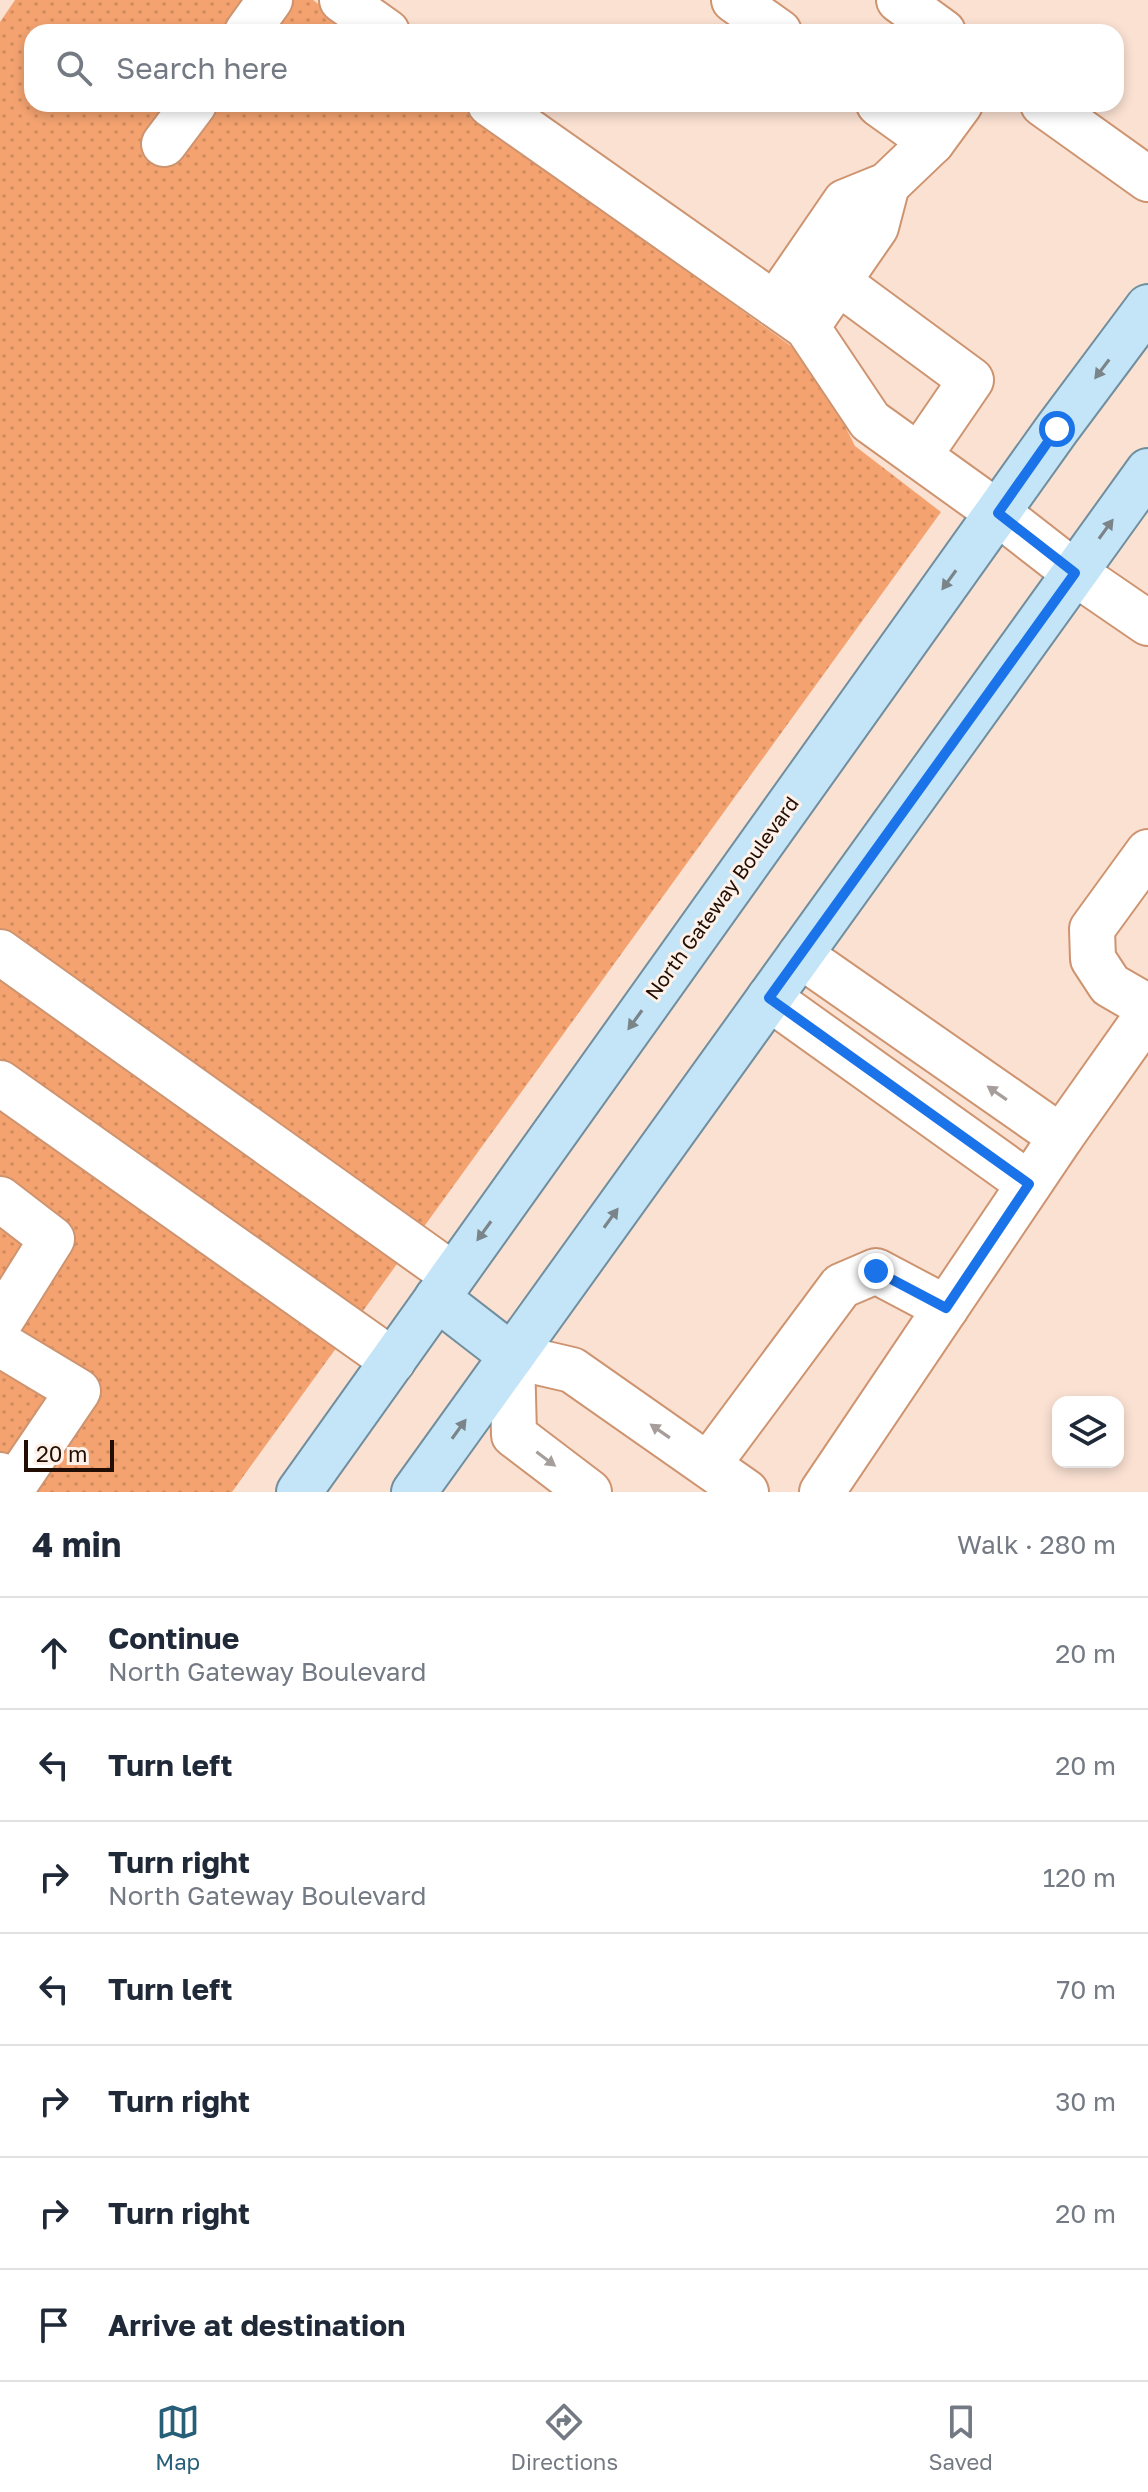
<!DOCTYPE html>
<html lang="en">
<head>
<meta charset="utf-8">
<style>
  :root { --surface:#fff; --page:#f6f6f7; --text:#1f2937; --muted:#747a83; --line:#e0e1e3; --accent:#275e78 }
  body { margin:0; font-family:"Golos Text",sans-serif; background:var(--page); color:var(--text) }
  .controls { position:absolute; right:24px; bottom:24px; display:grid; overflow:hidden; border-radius:16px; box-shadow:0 4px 12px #0003 }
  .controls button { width:72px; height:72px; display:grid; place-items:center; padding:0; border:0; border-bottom:2px solid var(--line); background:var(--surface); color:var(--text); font:40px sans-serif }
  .scale { position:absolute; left:24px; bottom:20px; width:90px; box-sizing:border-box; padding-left:8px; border:4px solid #210d02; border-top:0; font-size:22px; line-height:28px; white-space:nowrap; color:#210d02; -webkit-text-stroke:6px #fdf1e9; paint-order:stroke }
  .stop { position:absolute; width:24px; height:24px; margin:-18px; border:6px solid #1a73e8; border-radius:50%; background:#fff }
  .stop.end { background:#1a73e8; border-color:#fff; box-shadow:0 2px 8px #0008 }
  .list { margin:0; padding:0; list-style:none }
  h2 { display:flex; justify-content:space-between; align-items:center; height:104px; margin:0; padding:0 32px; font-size:34px }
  h2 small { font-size:26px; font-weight:400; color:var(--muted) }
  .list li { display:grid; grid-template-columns:52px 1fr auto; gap:24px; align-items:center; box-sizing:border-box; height:112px; padding:0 32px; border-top:2px solid var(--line) }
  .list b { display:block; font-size:30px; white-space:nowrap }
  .list p { margin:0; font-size:26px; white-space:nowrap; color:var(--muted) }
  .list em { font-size:26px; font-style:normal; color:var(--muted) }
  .icon { flex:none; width:44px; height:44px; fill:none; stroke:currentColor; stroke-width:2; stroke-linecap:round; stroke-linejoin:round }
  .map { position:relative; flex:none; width:1148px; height:1492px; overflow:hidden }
  .search { position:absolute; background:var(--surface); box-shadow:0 4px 12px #0003; left:24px; right:24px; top:24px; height:88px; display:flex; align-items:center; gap:20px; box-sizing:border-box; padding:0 28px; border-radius:24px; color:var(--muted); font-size:30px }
  .sheet { height:888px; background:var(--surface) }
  nav { display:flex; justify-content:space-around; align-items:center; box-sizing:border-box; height:112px; border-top:2px solid var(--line); background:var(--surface); font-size:22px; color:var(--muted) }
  nav a { display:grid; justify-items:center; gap:4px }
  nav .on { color:var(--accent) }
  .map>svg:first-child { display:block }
</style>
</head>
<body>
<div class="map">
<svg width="1148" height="1492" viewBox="0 0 1148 1492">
  <defs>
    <pattern id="grass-dots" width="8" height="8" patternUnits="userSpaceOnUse" patternTransform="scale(2)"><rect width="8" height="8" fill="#f4a370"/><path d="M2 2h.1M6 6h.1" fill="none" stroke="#d18b5f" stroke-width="1.8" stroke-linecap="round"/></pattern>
  </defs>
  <rect width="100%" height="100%" fill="#fae1d2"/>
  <path fill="url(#grass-dots)" d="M15,0H313L357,32H32V104H457L813,362L855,446L941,512L232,1492H0V22Z"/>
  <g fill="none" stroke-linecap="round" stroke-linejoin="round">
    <defs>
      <g id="minor">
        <path d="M342,0L387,32"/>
        <path d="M734,0L779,32"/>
        <path d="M899,0L943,32"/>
        <path d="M247,32L270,0"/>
        <path d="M490,104L807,327L870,421L998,513L1075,573L1148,623"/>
        <path d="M879,104L932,142"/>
        <path d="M1043,104L1148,179"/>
        <path d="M164,144L194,104"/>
        <path d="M838,282L876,227L887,185"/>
        <path d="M775,304L845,202L887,185L932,142L960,104"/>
        <path d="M807,327L838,282L971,380L919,456"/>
        <path d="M1148,852L1092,929L1093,959L1110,985L1148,1007"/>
        <path d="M0,952L453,1275"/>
        <path d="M800,955L1061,1137"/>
        <path d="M769,998L1029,1184"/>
        <path d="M0,1083L393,1361"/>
        <path d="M0,1199L52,1239L0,1322"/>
        <path d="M0,1344L78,1391L15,1484L0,1475"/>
        <path d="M708,1465L841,1286L876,1271L946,1308"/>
        <path d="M589,1492L514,1435L512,1356L572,1370L746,1492"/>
        <path d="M822,1492L1061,1137L1148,1014"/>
      </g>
      <g id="major">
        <path d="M437,1298L512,1356"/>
        <path d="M299,1492L1057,429L1148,307"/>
        <path d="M414,1492L1148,471"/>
      </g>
    </defs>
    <use href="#minor" stroke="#ce9470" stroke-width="48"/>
    <use href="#major" stroke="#708e9e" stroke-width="48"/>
    <use href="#minor" stroke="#fff" stroke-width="44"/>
    <use href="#major" stroke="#c3e5f7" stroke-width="44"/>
  </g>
  <defs><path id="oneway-solid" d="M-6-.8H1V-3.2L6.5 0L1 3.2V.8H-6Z" transform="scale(2)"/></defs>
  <g fill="#7a8489">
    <use href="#oneway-solid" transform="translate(1102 369) rotate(127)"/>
    <use href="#oneway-solid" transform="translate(1106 529) rotate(-54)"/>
    <use href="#oneway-solid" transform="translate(949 580) rotate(126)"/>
    <use href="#oneway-solid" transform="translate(635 1020) rotate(126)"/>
    <use href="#oneway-solid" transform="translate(611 1218) rotate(-54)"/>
    <use href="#oneway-solid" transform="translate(484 1231) rotate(126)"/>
    <use href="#oneway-solid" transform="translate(459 1429) rotate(-54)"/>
  </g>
  <g fill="#a69e9a">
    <use href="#oneway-solid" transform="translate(997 1093) rotate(-145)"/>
    <use href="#oneway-solid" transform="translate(660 1431) rotate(-145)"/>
    <use href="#oneway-solid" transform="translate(546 1459) rotate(37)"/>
  </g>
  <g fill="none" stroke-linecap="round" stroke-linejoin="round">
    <path stroke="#1a73e8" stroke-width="10" d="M876,1271L946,1308L1029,1184L769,998L1075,573L998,513L1057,429"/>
  </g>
  <g text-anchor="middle" stroke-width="6" stroke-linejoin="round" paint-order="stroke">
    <g font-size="20" fill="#210d02" stroke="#fdf1e9">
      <text transform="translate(722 898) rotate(-54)" y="7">North Gateway Boulevard</text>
    </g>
  </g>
</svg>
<div class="controls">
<button><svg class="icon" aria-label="layers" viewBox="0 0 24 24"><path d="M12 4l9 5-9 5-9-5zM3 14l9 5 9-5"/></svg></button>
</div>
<div class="scale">20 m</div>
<div class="stop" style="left:1057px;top:429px"></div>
<div class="stop end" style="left:876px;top:1271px"></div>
<div class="search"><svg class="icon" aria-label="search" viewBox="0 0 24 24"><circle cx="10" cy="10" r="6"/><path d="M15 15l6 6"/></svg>Search here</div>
</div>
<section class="sheet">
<h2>4 min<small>Walk · 280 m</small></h2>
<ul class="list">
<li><svg class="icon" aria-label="ahead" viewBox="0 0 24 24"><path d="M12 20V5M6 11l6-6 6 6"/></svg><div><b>Continue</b><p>North Gateway Boulevard</p></div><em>20 m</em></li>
<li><svg class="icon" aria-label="left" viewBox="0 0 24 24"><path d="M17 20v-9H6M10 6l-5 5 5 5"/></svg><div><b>Turn left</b></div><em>20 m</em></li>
<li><svg class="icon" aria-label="right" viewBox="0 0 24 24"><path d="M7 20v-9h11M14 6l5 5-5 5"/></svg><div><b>Turn right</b><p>North Gateway Boulevard</p></div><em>120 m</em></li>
<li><svg class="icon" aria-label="left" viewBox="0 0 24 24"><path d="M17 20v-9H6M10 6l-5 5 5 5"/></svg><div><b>Turn left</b></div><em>70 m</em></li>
<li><svg class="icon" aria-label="right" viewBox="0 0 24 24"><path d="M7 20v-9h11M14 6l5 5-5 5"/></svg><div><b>Turn right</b></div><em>30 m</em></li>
<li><svg class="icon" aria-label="right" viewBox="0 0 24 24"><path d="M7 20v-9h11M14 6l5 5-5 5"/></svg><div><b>Turn right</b></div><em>20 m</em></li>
<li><svg class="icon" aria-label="arrive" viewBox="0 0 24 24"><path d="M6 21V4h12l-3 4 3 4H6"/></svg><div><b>Arrive at destination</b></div></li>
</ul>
</section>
<nav>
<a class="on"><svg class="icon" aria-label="map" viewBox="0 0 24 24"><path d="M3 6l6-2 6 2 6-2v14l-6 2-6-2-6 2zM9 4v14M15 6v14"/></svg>Map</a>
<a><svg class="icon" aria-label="directions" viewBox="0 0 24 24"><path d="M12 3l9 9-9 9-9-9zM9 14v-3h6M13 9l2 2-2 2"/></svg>Directions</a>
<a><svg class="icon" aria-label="saved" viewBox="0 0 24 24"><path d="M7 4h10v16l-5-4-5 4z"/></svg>Saved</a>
</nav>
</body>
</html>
